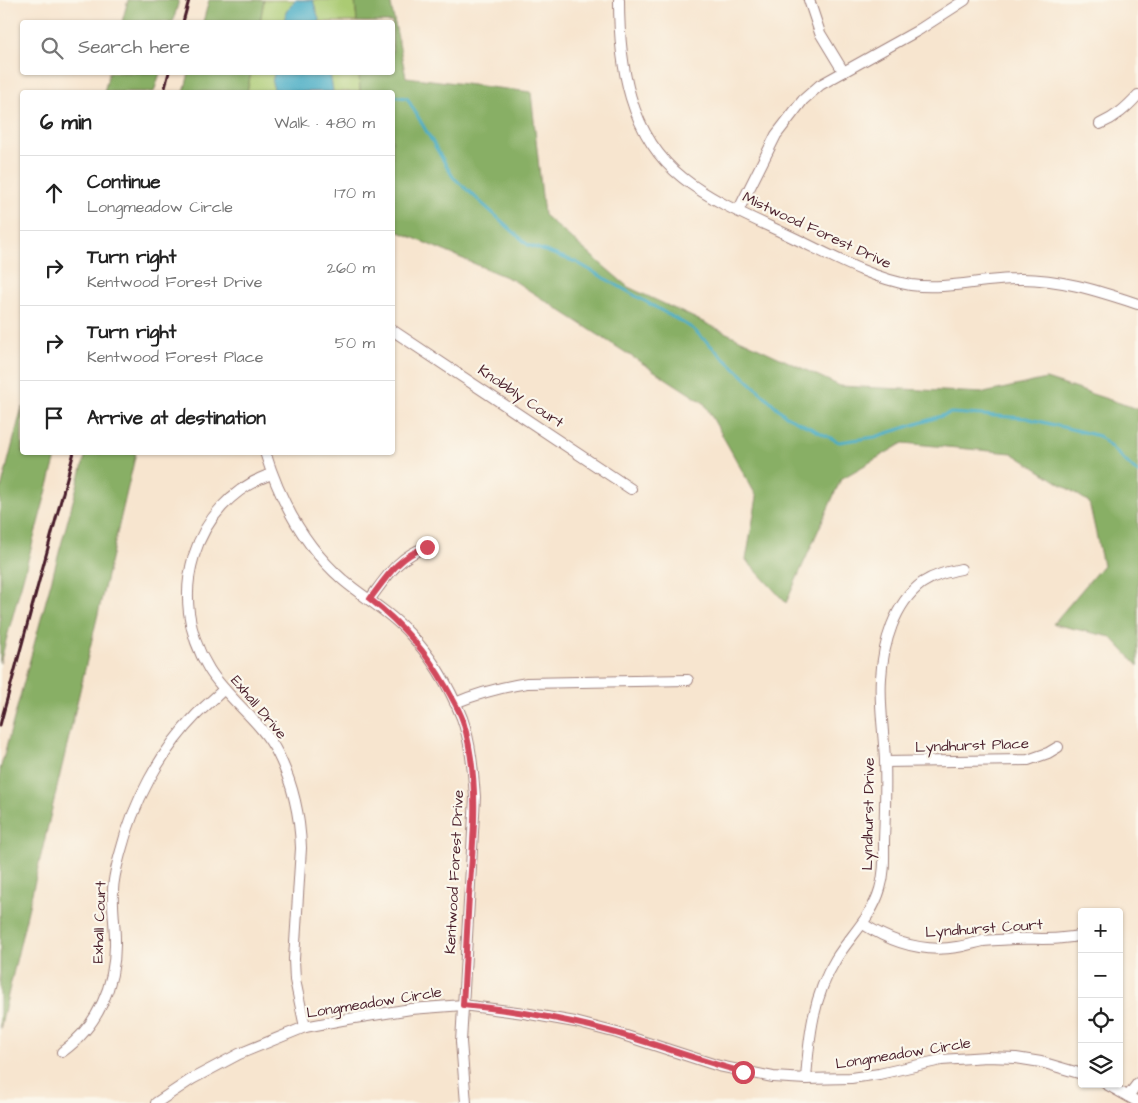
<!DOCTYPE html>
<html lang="en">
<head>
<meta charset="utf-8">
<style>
  :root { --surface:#fff; --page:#f2f2f2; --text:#222; --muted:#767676; --line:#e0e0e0 }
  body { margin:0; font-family:"Architects Daughter",sans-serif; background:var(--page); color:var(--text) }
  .controls { position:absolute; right:15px; bottom:15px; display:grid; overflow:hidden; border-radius:5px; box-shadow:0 1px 4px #0004 }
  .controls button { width:45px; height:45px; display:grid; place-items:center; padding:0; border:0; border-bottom:1px solid var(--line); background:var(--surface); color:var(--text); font:25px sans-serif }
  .stop { position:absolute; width:15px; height:15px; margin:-11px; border:4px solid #d1495b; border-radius:50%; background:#fff }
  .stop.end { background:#d1495b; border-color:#fff; box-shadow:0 1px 5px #0008 }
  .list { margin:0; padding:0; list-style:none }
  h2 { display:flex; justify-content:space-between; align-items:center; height:65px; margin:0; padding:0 20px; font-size:21px }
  h2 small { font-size:16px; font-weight:400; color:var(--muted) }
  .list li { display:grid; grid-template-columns:32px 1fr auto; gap:15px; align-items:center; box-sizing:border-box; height:75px; padding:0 20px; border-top:1px solid var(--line) }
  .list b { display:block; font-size:19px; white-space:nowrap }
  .list p { margin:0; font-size:16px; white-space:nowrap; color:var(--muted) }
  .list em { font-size:16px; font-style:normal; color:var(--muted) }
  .icon { flex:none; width:28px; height:28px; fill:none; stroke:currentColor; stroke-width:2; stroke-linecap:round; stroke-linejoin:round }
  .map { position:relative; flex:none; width:1138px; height:1103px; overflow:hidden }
  .search { position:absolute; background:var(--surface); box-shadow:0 1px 4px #0004; left:20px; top:20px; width:375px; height:55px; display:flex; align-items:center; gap:12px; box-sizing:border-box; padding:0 18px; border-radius:5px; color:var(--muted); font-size:19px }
  .panel { position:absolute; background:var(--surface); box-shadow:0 1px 4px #0004; left:20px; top:90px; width:375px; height:365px; border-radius:5px }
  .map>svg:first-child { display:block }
</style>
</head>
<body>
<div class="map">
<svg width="1138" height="1103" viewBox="0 0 1138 1103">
  <rect width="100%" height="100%" fill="#fbf7ec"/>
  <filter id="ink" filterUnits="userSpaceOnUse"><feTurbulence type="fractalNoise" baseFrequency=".02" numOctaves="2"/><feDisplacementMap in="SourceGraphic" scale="10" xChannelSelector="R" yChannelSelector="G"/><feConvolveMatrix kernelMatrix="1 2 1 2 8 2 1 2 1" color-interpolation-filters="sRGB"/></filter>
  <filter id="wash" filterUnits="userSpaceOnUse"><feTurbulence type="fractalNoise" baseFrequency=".0096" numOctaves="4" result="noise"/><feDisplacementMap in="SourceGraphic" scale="20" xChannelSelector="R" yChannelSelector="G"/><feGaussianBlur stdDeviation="1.12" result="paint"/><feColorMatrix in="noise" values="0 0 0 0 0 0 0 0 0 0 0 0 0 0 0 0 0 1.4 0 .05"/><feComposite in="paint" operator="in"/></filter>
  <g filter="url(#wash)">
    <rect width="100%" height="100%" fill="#f7e5cf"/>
    <g fill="#abcb73" stroke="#7a754f">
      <path d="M264,0H355L357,22H260Z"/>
      <path d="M251,73H359L360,92H247Z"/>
    </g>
    <g fill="#88af65" stroke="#696748">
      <path d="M128,0H179L173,22H122Z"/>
      <path d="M209,0H264L260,22H203Z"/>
      <path d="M355,0H390L406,77L531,92L544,215L628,287L840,386L984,393L1046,379L1138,409V666L1111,637L1053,624L1103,565L1089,502L1012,453L903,443L841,479L786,603L746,560L757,497L704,403L513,280L397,231L392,215V92H360L359,73L392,72V22H357Z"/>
      <path d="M109,73V72L160,73L154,92H104Z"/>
      <path d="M189,73V72L251,73L247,92H184Z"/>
      <path d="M22,407V452L57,453L0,663V493Z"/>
      <path d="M86,453H136L0,1029V770Z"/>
    </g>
    <g fill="#45abc4" stroke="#486578">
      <path d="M295,0H313L320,22H284L286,12Z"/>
      <path d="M274,73H330L333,91L332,92H275L272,83Z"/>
    </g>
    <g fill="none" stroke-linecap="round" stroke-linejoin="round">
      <path stroke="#45abc4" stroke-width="3" d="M392,96L407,98L453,177L528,245L576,262L692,328L786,416L839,442L875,437L951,413L1026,418L1099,436L1138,473"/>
    </g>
  </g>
  <g filter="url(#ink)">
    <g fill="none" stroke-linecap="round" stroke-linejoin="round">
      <defs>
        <g id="minor">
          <path d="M619,0C619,64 629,136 683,178C714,203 757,220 792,237C830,255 870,278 911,285C947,290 981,279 1017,279C1059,278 1098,291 1138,304"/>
          <path d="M809,0L820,33L843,71"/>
          <path d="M1100,124C1116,117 1126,108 1138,95"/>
          <path d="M738,211L776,135L803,100L820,85L917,31L965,0"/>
          <path d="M392,330L631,489"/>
          <path d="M265,452C280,501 304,546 343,580C364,598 389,611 408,632C431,656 450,688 462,718C471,743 473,771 475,797L461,1042L466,1103"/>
          <path d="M271,474C192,503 165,598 209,669C228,700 261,720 278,754C293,784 300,815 301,848L294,959L295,980L305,1027"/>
          <path d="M370,599C387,576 399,556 427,547"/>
          <path d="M455,703C479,693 502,687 527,683L688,680"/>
          <path d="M885,762L1028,760L1048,753L1058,747"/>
          <path d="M863,924C891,942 923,953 957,947C965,946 974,943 983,941C993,940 1003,940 1013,939C1036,938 1059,941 1082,935"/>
          <path d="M62,1052C98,1026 116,985 115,940C115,924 112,908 113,891C113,879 117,865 120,854C133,803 160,752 196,715C205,706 215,698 224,689"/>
          <path d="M806,1079C809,1037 813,996 836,959C850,936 872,917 880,889C885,873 884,857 884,841C885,814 886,787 885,761C884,733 879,705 881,678C883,644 894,604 922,583C934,575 947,572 961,569"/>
          <path d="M1106,1084L1138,1102"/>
          <path d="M1128,1096L1138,1083"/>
          <path d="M156,1103L192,1079L239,1054L305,1027L342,1020L411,1009L463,1005L524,1013L575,1022L617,1033L719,1066L773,1077L806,1079L851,1078L879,1074L941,1060L987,1057L1016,1058L1041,1062L1082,1074"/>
        </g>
      </defs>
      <use href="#minor" stroke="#a0827d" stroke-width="12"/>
      <use href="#minor" stroke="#fff" stroke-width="10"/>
      <g stroke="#4a1f2b" stroke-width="3">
        <path d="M183,22L189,0"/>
        <path d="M164,92L169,72"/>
        <path d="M0,725L74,452"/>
      </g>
    </g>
  </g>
  <g fill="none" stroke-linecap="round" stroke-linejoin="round" filter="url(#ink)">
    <path stroke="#d1495b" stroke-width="6" d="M427,547C399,556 387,576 370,599C402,624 426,651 446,687C452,698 459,709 463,721C480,778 474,837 469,895C467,931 465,968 463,1005C515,1010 566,1019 616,1033C659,1045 700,1061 743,1072"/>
  </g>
  <g text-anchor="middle" stroke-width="4.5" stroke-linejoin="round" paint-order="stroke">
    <g font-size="15" fill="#4a1f2b" stroke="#fbf7ec">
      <text transform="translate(817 230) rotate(25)" y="5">Mistwood Forest Drive</text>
      <text transform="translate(521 396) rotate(34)" y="5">Knobbly Court</text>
      <text transform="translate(259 707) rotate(50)" y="5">Exhall Drive</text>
      <text transform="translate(972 745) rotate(-2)" y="5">Lyndhurst Place</text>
      <text transform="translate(868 814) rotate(-89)" y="5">Lyndhurst Drive</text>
      <text transform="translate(454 872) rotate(-87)" y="5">Kentwood Forest Drive</text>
      <text transform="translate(99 922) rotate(-88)" y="5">Exhall Court</text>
      <text transform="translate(984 928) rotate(-4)" y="5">Lyndhurst Court</text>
      <text transform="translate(374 1002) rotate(-9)" y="5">Longmeadow Circle</text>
      <text transform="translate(903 1053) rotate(-9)" y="5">Longmeadow Circle</text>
    </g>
  </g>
</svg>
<div class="controls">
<button>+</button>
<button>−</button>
<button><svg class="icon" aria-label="locate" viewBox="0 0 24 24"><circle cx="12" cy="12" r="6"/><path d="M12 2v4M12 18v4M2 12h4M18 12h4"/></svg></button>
<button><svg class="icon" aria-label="layers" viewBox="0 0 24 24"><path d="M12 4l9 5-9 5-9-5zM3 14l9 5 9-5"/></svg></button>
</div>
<div class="stop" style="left:743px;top:1072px"></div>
<div class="stop end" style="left:427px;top:547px"></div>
<div class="search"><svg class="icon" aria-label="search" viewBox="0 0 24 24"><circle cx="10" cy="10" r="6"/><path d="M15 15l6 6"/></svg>Search here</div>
<section class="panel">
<h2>6 min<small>Walk · 480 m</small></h2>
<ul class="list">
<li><svg class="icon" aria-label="ahead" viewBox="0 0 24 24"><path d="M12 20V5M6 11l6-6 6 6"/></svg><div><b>Continue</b><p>Longmeadow Circle</p></div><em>170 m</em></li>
<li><svg class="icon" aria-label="right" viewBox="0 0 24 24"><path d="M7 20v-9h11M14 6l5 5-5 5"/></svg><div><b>Turn right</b><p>Kentwood Forest Drive</p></div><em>260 m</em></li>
<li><svg class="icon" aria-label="right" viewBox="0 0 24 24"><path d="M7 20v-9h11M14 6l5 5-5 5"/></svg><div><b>Turn right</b><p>Kentwood Forest Place</p></div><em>50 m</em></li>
<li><svg class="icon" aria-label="arrive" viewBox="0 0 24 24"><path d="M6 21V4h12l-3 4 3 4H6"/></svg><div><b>Arrive at destination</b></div></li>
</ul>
</section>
</div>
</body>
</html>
